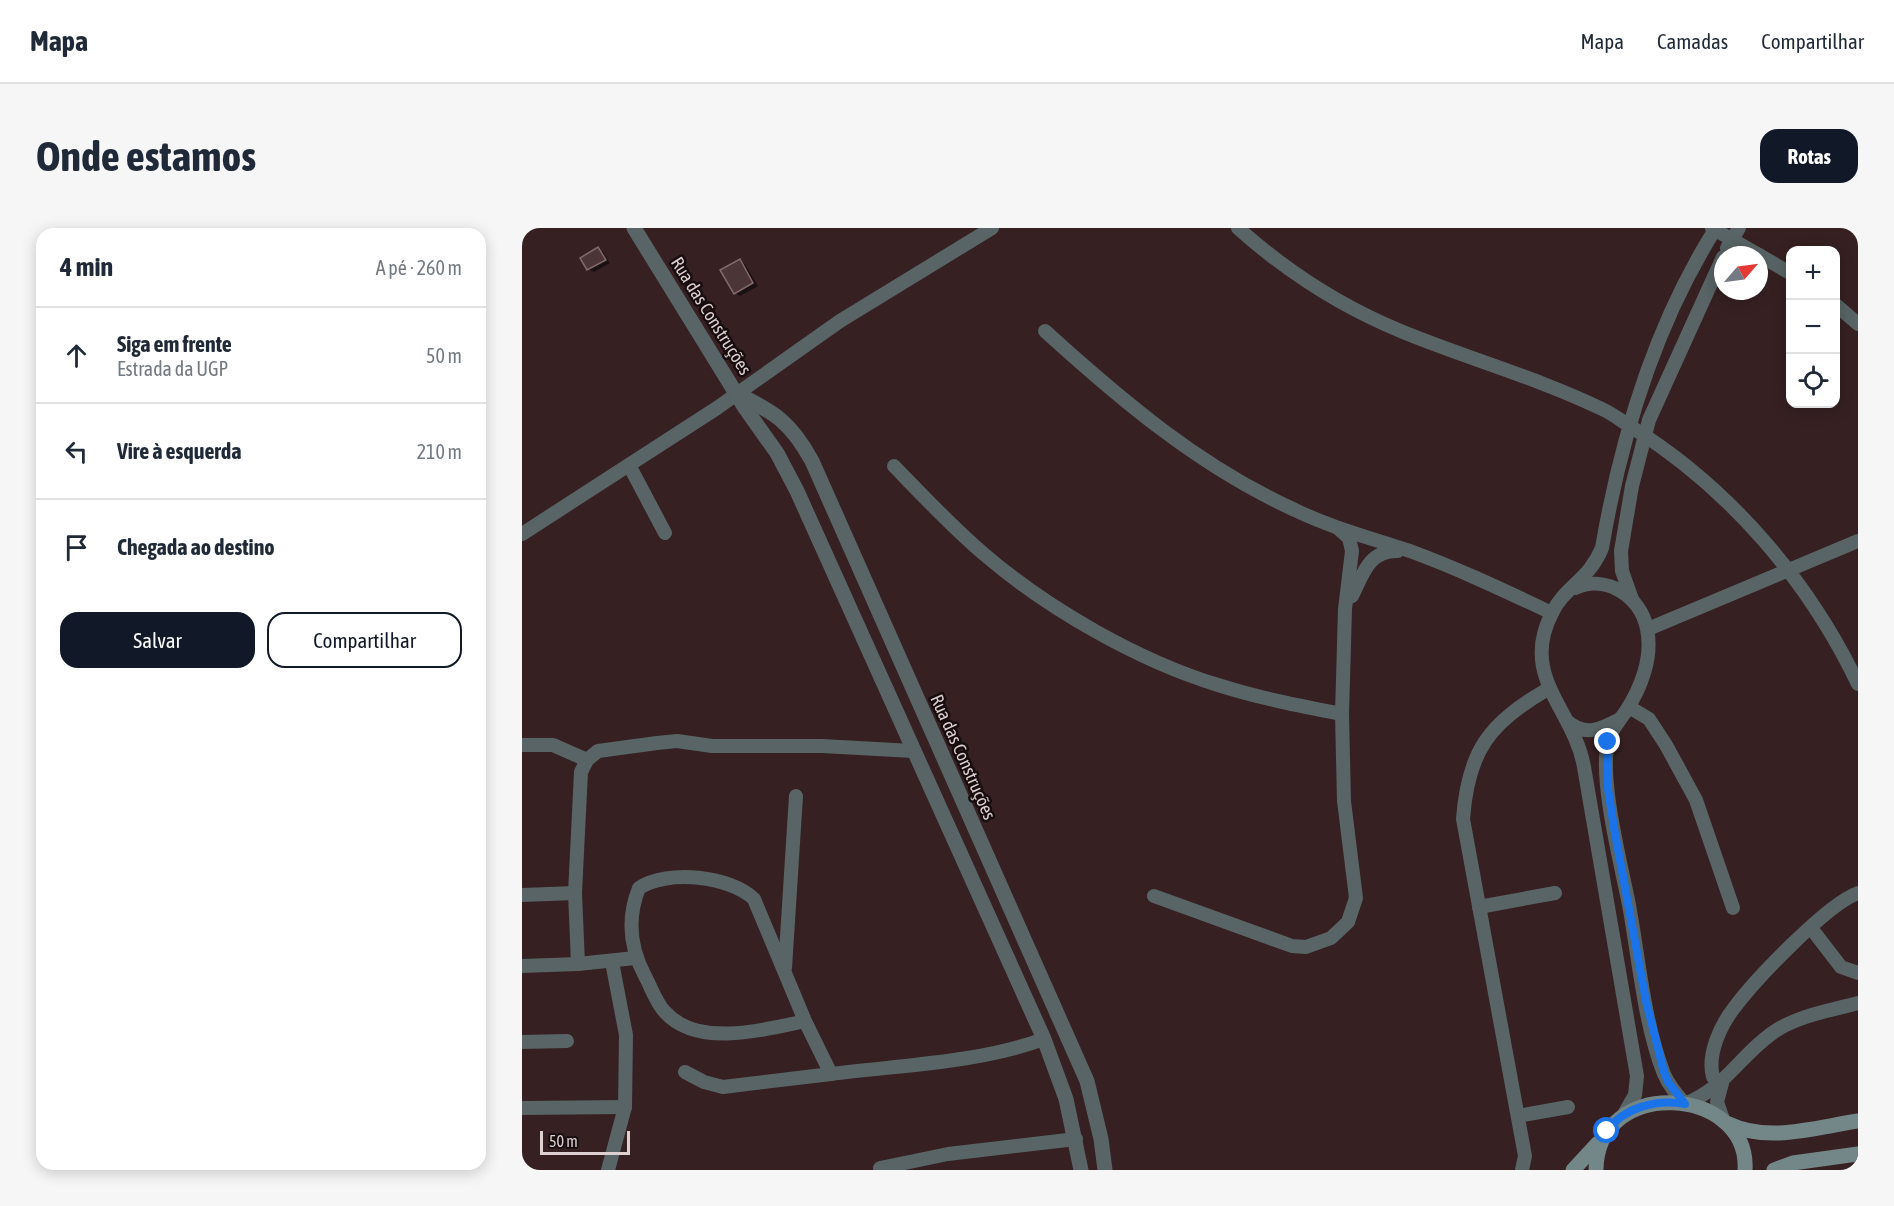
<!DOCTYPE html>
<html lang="pt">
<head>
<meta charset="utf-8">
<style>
  :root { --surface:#fff; --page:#f6f6f7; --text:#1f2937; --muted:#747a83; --line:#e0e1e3; --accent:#111827 }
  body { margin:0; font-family:"Asap Condensed",sans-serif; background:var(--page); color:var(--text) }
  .controls { position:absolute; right:18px; top:18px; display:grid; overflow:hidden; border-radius:12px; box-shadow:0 3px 15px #0003 }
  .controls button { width:54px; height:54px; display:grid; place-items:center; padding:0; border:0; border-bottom:2px solid var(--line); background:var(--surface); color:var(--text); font:30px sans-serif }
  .compass { position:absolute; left:1192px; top:18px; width:54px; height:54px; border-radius:50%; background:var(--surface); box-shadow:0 3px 15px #0003; rotate:62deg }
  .scale { position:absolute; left:18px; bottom:15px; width:90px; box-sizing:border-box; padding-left:6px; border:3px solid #decfd0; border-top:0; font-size:16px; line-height:21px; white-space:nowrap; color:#decfd0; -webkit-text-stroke:4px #170d0e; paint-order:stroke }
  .stop { position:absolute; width:18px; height:18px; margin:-14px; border:4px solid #1a73e8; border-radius:50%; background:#fff }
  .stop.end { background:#1a73e8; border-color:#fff; box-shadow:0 2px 6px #0008 }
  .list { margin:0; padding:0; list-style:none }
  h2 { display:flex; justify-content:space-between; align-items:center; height:78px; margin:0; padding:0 24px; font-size:26px }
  h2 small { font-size:20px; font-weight:400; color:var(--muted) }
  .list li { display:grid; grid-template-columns:39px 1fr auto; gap:18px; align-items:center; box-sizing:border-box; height:96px; padding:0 24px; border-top:2px solid var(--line) }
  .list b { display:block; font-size:22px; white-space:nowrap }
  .list p { margin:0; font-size:20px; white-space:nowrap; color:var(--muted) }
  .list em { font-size:20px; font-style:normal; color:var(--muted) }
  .actions { display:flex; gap:12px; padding:18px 24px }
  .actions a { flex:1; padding:14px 0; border:2px solid var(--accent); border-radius:18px; text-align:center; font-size:21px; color:var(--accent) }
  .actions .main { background:var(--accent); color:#fff }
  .icon { flex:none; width:33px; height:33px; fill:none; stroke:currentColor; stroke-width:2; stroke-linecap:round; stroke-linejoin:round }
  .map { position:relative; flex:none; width:1336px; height:942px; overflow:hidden; border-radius:18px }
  header { display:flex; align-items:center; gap:36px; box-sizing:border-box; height:84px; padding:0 30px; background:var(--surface); border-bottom:2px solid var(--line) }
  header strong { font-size:28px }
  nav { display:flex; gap:33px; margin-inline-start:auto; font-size:21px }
  .intro { display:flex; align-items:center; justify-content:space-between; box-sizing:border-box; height:144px; padding:0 36px }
  h1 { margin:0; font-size:42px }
  .button { padding:15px 27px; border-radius:18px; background:var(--accent); color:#fff; font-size:21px; font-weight:700 }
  main { display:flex; gap:36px; padding:0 36px }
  aside { flex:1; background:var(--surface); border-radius:18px; box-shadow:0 3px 15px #0003 }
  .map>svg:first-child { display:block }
</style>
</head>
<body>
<header>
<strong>Mapa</strong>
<nav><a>Mapa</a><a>Camadas</a><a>Compartilhar</a></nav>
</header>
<div class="intro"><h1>Onde estamos</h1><a class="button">Rotas</a></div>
<main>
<aside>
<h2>4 min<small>A pé · 260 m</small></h2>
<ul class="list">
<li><svg class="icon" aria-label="ahead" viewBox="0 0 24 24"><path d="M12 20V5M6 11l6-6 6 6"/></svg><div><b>Siga em frente</b><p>Estrada da UGP</p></div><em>50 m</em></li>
<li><svg class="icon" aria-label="left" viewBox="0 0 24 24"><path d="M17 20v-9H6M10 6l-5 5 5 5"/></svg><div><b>Vire à esquerda</b></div><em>210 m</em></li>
<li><svg class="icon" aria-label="arrive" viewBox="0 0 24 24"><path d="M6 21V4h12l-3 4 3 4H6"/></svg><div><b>Chegada ao destino</b></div></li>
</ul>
<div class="actions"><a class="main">Salvar</a><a>Compartilhar</a></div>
</aside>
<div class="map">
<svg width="1336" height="942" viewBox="0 0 1336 942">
  <rect width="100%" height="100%" fill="#362022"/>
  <g fill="#0007">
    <path d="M76,21L81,24L88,35L72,44L66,41Z"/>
    <path d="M218,33L223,36L236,58L218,68L213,65Z"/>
  </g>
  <g fill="#4c3537" stroke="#846a6c" stroke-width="1.5">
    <path d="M76,19L84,32L65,42L58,30Z"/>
    <path d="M218,31L231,55L212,66L198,42Z"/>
  </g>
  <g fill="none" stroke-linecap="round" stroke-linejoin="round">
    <g stroke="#586465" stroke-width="14">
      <path d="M716,0C764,43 822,80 881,104C947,131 1016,150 1080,181C1091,186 1101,194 1111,200C1208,261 1287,353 1336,456"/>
      <path d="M1190,0L1237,27"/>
      <path d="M1205,20L1217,0"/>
      <path d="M1237,27L1268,45"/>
      <path d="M1314,77L1336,96"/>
      <path d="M523,103C599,172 678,239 773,282C810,300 849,310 888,323C937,341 983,363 1030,385"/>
      <path d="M107,237L143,305"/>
      <path d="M372,238C402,269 431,300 463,327C526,381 617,433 696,457C737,470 778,478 820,486"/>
      <path d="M0,306L195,180L318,93L470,0"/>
      <path d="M1053,360C1084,346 1119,368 1125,401C1131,429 1119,460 1104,483C1098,492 1088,503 1086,514C1077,552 1099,636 1107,677C1117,731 1122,795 1142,846C1147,858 1155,867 1163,876C1204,859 1215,831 1249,806C1273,788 1307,783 1336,775"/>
      <path d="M830,368C841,346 847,322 876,323"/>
      <path d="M1110,371L1100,343L1099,323L1110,258L1127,192L1201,29"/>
      <path d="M1126,401L1336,313"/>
      <path d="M1107,479L1127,491L1144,517L1174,572L1211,680"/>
      <path d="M1046,494C1064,509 1079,501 1098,491"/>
      <path d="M0,517H31L65,532"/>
      <path d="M0,667L53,665"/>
      <path d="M632,668L770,718L784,719L809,710L826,694L834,670L822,573L820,486L823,381L830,323L827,310L816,300"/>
      <path d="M957,679L1033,665"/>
      <path d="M1289,700L1319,739L1336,745"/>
      <path d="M56,736L53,665L59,544L65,532L76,523L135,515L155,513L190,518H300L391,523"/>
      <path d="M0,738L56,736L113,730"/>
      <path d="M263,740L274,568"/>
      <path d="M283,793C243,802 175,820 143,784C134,775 129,759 123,748C108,720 105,690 117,660C146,641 208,648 232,671L283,793L309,846C379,837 456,835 522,811"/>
      <path d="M0,814L45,813"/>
      <path d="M163,844L182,854L201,859L309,846"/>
      <path d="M1200,855L1191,849C1185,827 1198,798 1212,780C1233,752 1305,676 1336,665"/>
      <path d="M1200,855L1195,874L1202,894"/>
      <path d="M0,880L103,879"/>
      <path d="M1102,886L1113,867L1115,848L1062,539C1052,481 997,449 1030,385C1043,358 1067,352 1080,320C1099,209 1133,96 1194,0"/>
      <path d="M996,888L1046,879"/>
      <path d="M358,940L426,926L554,911"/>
      <path d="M86,942L103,879L104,807L90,734"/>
      <path d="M1000,942L1003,928L941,591C946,523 967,495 1026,461"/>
    </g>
    <g stroke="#586465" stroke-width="15">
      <path d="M112,0L223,180L255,225L275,263L522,811L544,871L559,942"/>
      <path d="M214,165C254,186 268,193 290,233L565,853L579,911L583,942"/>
    </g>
    <g stroke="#738688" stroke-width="15">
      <path d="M1207,896C1246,915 1295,899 1336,893"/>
      <path d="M1051,942L1076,915"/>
      <path d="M1074,942C1075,847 1228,858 1223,942"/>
      <path d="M1252,942L1271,935L1336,926"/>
    </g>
  </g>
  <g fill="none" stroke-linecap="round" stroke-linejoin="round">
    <path stroke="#1a73e8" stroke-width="8" d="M1085,903C1102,879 1135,871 1163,876L1146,854L1142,844L1124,773L1092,600L1086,561V514"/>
  </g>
  <g text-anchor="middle" stroke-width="5" stroke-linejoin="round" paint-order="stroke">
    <g font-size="18" fill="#decfd0" stroke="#170d0e">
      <text transform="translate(189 88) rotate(58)" y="6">Rua das Construções</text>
      <text transform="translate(441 529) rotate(66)" y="6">Rua das Construções</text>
    </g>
  </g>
</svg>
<div class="controls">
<button>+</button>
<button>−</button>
<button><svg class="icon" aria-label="locate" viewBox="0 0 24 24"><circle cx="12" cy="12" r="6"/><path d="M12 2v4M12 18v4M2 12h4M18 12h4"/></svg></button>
</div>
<svg class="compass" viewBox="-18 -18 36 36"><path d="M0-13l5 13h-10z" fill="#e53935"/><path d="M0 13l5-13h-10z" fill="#747a83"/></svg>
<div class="scale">50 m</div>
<div class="stop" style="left:1085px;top:903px"></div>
<div class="stop end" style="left:1086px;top:514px"></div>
</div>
</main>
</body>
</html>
